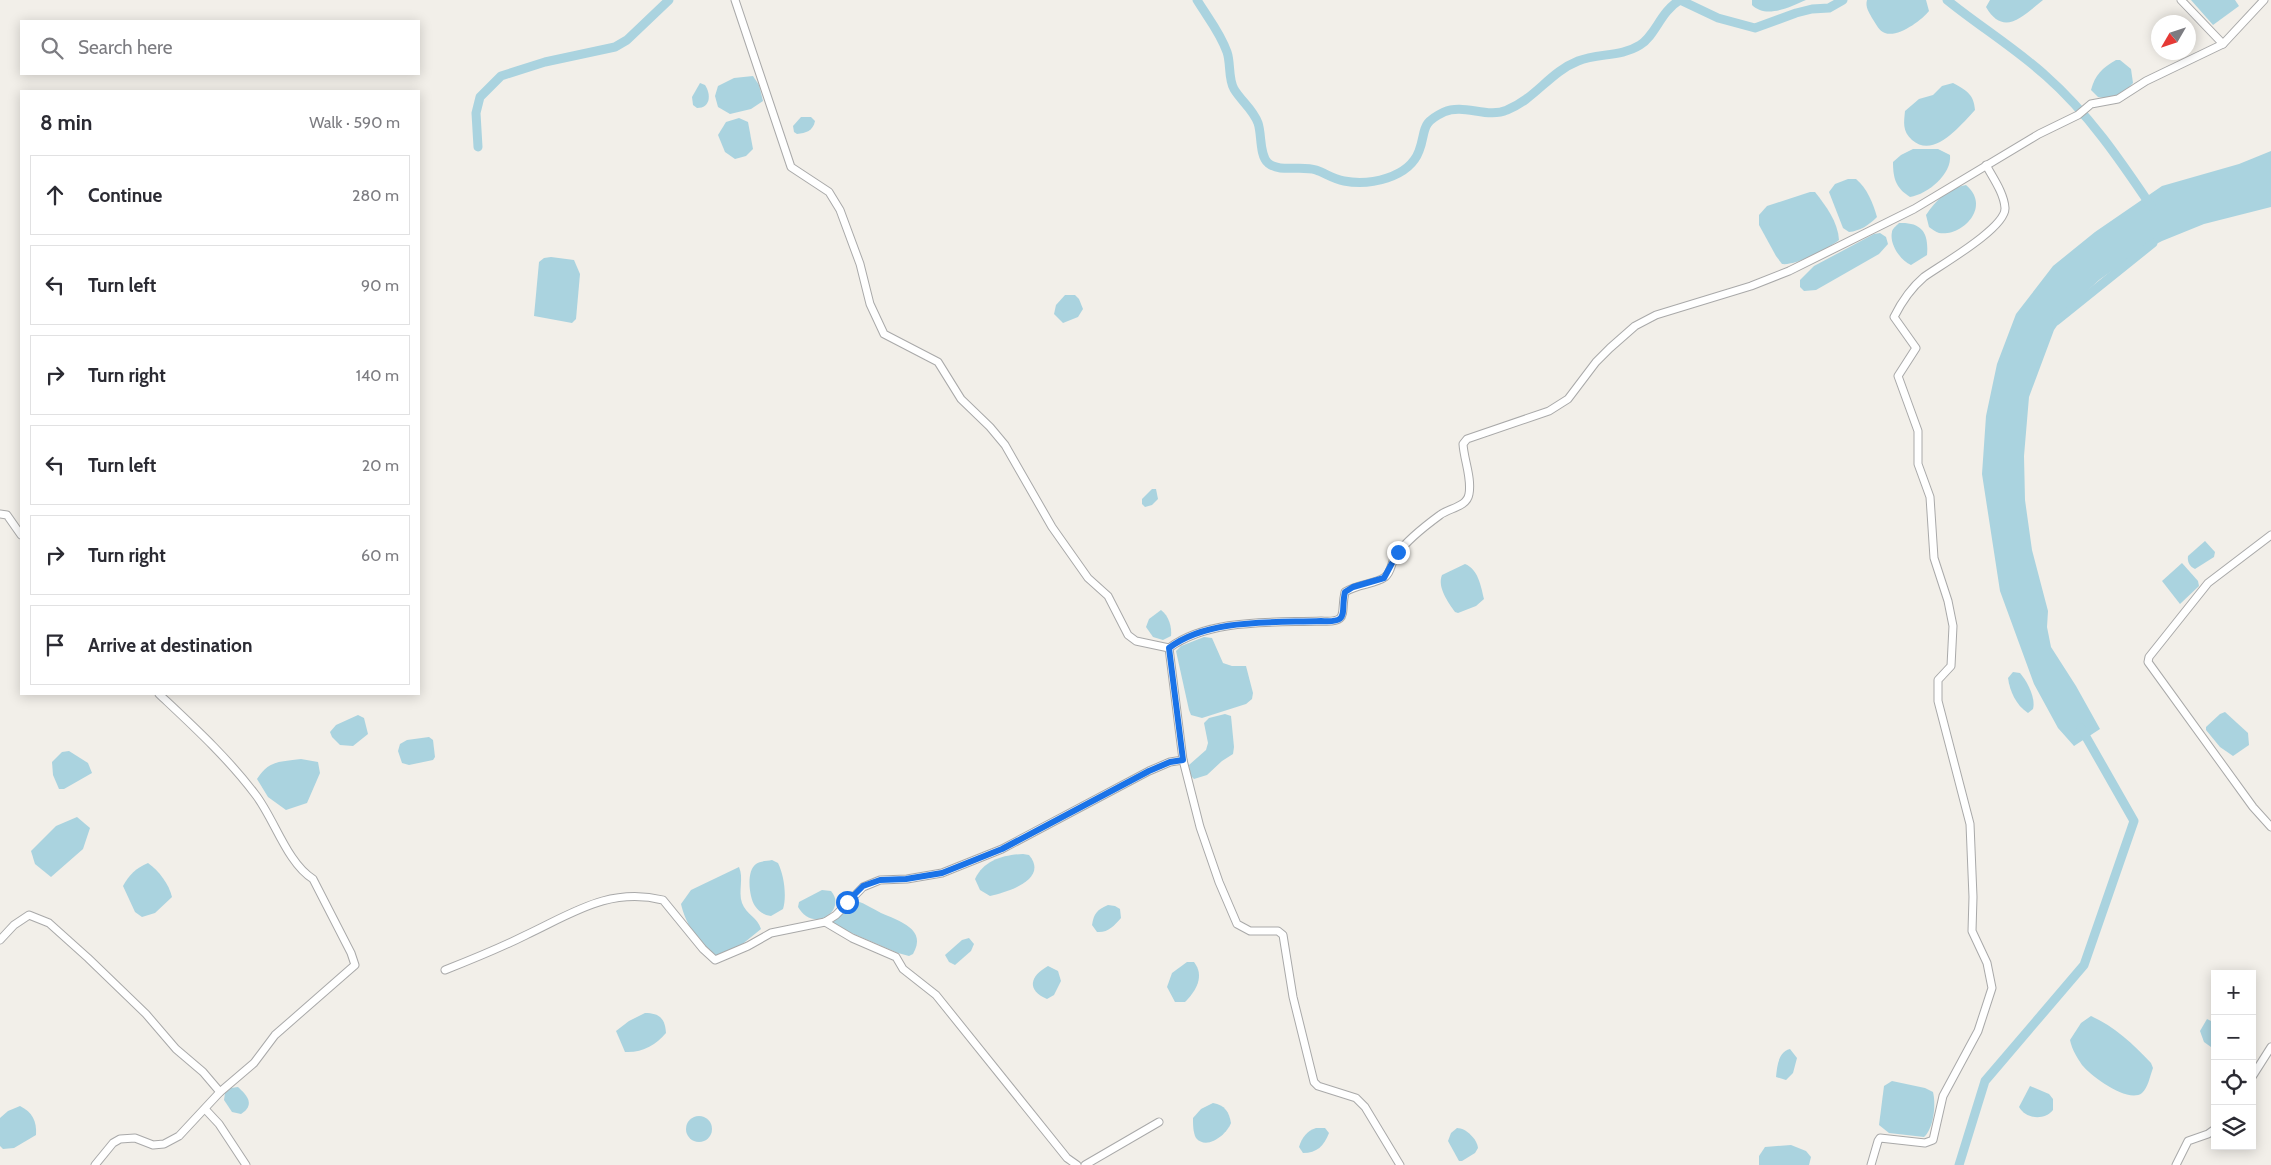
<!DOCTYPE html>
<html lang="en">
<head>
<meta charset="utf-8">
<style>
  :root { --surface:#fff; --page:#f7f7f7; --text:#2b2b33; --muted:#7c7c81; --line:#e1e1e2 }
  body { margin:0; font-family:Cabin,sans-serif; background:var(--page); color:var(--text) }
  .controls { position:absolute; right:15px; bottom:15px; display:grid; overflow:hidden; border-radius:0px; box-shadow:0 2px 12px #0003 }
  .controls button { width:45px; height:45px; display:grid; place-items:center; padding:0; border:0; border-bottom:1px solid var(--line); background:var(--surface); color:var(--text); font:25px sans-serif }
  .compass { position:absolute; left:2151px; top:15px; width:45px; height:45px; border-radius:50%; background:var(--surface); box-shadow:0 2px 12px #0003; rotate:231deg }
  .stop { position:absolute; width:15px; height:15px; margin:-11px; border:4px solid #1a73e8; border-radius:50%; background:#fff }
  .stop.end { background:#1a73e8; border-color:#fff; box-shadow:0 1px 5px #0008 }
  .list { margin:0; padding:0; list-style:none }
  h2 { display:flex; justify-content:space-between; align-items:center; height:65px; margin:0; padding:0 20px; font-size:21px }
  h2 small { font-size:16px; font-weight:400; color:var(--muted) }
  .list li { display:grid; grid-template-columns:32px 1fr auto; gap:15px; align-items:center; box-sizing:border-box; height:80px; margin:0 10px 10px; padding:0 10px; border:1px solid var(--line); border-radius:0px }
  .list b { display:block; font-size:19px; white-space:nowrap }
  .list em { font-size:16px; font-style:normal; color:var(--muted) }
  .icon { flex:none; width:28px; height:28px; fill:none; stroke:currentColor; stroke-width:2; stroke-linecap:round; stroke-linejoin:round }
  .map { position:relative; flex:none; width:2271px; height:1165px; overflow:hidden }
  .search { position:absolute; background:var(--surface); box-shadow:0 2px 12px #0003; left:20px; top:20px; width:400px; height:55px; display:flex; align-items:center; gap:12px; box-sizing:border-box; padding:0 18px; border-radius:0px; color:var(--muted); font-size:19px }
  .panel { position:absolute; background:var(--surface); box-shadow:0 2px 12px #0003; left:20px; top:90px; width:400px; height:605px; border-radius:0px }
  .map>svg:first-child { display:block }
</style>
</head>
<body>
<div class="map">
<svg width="2271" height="1165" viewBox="0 0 2271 1165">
  <rect width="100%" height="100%" fill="#f2efe9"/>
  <g fill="#aad3df">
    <path d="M1752,0H1806C1790,7 1766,19 1752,5Z"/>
    <path d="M1867,0H1926L1929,11C1922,20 1898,38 1885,33C1879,31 1876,24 1872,18C1869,12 1865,7 1867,0Z"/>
    <path d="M1990,0H2043C2024,15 2004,38 1986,7Z"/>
    <path d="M2191,0H2235L2239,6L2213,25Z"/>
    <path d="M2116,60H2120L2131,69L2133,83C2122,95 2114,100 2098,97L2091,90C2095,75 2102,68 2116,60Z"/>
    <path d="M753,76L759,85L763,101L751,109L730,114L718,107L715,96L718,86L734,78Z"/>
    <path d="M700,83L705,85C711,94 711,108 697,108L693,105L692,97Z"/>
    <path d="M1953,83C1966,90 1974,94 1975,110C1960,126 1934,159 1912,140C1902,131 1904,122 1905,111L1919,99L1933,95L1942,86Z"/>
    <path d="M801,117H811L815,121C813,131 806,133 797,134L794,132L793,126Z"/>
    <path d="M739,118L748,122L753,149L746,156L735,159L725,152L718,135L726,122Z"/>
    <path d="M1913,149H1938L1950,155C1952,174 1928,194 1910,197C1896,188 1893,179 1893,162L1901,155Z"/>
    <path d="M2271,151V207L2204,224L2162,241L2133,256L2099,280L2070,307L2054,330L2029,397L2024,456L2025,500L2032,550L2048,611L2047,627L2051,647L2076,686L2100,729L2074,746L2058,728L2034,684L2000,591L1982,474L1986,416L1997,364L2016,314L2053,266L2095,232L2162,186L2239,164Z"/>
    <path d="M1848,179H1856C1867,188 1873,203 1877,217C1869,225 1860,231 1849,232L1843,228L1829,192L1835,184Z"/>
    <path d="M1966,185C1992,207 1962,237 1939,233C1936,232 1932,229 1929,227L1926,215C1936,200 1948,188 1966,185Z"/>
    <path d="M1810,192H1815C1826,206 1838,222 1839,240C1829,248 1795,266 1782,264L1776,256L1759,225V215L1767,206Z"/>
    <path d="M1899,223C1922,222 1929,233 1927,255L1911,265C1901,261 1889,244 1892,232C1892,229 1896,226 1899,223Z"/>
    <path d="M1880,233L1886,237L1888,244L1879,254L1816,290L1804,291L1800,287V280L1814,266L1874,234Z"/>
    <path d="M551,257L574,260L580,274L576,319L572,323L534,316L539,262L544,258Z"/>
    <path d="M1065,295H1075L1079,299L1083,309L1078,317L1063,323L1054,314L1056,305Z"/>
    <path d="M1152,489H1156L1158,499L1152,505L1145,507L1142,504V499Z"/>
    <path d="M2205,541L2215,552L2214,557L2195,569C2190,567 2187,562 2188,556Z"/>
    <path d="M2182,563L2198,581L2199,586L2180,604L2162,581Z"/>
    <path d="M1465,564C1478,569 1481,586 1484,599L1476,606L1458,613L1455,612C1448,602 1437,587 1442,575Z"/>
    <path d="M1161,610C1169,616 1172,627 1171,636L1163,640L1153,637L1146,627L1149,619Z"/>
    <path d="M1204,637L1212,638L1223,663L1232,666H1246L1253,693L1252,699L1246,704L1202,718L1191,715L1189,710L1176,651L1181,646Z"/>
    <path d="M2013,672L2020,673C2027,681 2036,698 2033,709L2028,713C2016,705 2010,692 2008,678Z"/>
    <path d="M2225,712L2248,733L2249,745L2233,756L2220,747L2206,730V727L2220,714Z"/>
    <path d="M1225,714L1231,716L1234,747L1233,754L1222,761L1207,775L1194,779L1190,775L1189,765L1206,750L1208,743L1204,723L1209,718Z"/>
    <path d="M358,715L364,718L368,734L353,746L340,745L332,737L330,732L336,725Z"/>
    <path d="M429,737L433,740L435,757L433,760L409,765L402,763L398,751L400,744L407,740Z"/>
    <path d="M69,751L88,763L92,773L64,789H59L53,775L52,762L62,752Z"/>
    <path d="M301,759L318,762L320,773L307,803L286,810L268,797L257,779C269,760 280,762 301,759Z"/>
    <path d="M77,817L90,828L83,849L51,877L35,864L31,851L56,826Z"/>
    <path d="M1023,854L1029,855C1049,879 1009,892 990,896L980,890L975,879C984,860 1003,855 1023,854Z"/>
    <path d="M772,860L778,863C784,875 787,896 783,909L771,916C764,915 759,912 755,906C749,897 746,871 756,864C760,861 767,861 772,860Z"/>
    <path d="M148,863C159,871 169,884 172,897L155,913L142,917L135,912L123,886C129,875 136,868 148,863Z"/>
    <path d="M739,867C744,878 738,891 742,903C746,914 758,918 761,929L740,946L716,957C700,946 685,923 681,904L691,890Z"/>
    <path d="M822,890L831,891C845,907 823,927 806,916C803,914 800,910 798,907L799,902Z"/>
    <path d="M857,901C866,904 873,909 881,913C899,921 928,929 913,954L909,956L898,953L833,925V922L842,912Z"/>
    <path d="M1108,905L1115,906L1120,909L1121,918C1114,926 1108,933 1097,932L1092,925C1094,913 1097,910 1108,905Z"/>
    <path d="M969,938L974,944L971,951L955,965L949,962L945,955L962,940Z"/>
    <path d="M1187,962H1194C1205,976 1196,991 1185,1002H1175L1167,987L1172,973Z"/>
    <path d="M1048,966L1058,971L1061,981L1054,995L1047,999C1026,990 1030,976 1048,966Z"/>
    <path d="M645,1013C659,1013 665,1018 666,1033C656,1045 642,1053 625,1052L616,1031L629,1021Z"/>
    <path d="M2091,1016C2114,1026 2134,1045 2151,1063L2153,1068C2150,1076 2148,1088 2142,1093C2128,1104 2091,1076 2082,1065C2077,1057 2072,1050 2070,1040L2081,1023Z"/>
    <path d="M2207,1019L2215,1023V1044L2211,1047L2204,1042L2200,1031Z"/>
    <path d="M1790,1049L1797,1058L1793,1073L1786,1080L1776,1077C1777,1067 1778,1052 1790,1049Z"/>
    <path d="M1892,1081L1925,1088L1933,1092C1936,1104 1934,1128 1924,1137L1889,1133L1879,1125L1884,1086Z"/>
    <path d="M2030,1086L2049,1094L2053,1099V1110C2044,1121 2026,1119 2019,1107Z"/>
    <path d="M238,1087C248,1096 255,1105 241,1114L232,1112L224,1100L225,1093L231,1088Z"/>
    <path d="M1213,1103C1225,1105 1229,1112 1231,1123C1227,1134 1207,1151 1196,1138C1193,1133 1193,1124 1193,1118L1201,1109Z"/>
    <path d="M20,1106C32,1112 37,1121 36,1135L14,1148L3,1149L0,1146V1118L8,1111Z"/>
    <circle cx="699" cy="1129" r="13"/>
    <path d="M1316,1128H1325L1329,1133C1324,1146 1317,1153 1303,1153L1299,1147C1302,1137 1307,1131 1316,1128Z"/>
    <path d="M1457,1128C1466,1128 1477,1139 1478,1148L1475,1153L1462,1161H1459L1448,1141L1451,1133Z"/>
    <path d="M1791,1145L1806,1151L1811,1157L1809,1165H1759V1156L1765,1147Z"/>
  </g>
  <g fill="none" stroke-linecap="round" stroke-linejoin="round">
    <g stroke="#aad3df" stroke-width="9">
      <path d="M1197,0C1208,18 1220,32 1227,52C1231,63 1228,79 1234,89C1241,101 1253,109 1258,123C1262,134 1259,155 1268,163C1280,173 1301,165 1316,170C1325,173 1333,179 1344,181C1369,186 1409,178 1419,151C1427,130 1419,124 1444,112C1464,103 1487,119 1507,110C1535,99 1550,72 1578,61C1598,53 1621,57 1640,45C1656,35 1660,12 1680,0L1718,18L1755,28L1796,13L1812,9L1829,8L1843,0"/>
      <path d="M1947,0C1979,26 2015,48 2046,76C2088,113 2120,160 2151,206"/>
      <path d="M478,147L476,113L480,97L501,76L545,62L615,47L627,40L669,0"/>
      <path d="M2056,321L2153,243"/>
      <path d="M1959,1165L1985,1081L2084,965L2134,821L2081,728"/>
    </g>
    <defs>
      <g id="minor">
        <path d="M735,0L791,167L829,192L840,210L860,264L870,304L884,334L938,362L961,399L990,427L1005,445L1052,527L1088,578L1108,596L1128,635L1136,641L1169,648L1183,760L1200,827L1219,882L1237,924L1250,931H1278L1283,935L1293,997L1314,1082L1318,1086L1356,1098L1365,1107L1400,1165"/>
        <path d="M2181,0L2223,44"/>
        <path d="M0,514L7,515L21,535"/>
        <path d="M2271,535L2208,583L2149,657L2148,662L2253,807L2271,827"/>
        <path d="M1169,648C1209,618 1273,623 1321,621C1350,623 1340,613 1345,592C1357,584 1376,584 1385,577C1392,572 1391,560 1397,554C1408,539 1425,526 1440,515C1449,508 1467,507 1469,494C1472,478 1464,460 1463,444L1467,439L1549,411L1568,399L1596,362L1610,348L1635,326L1656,315L1751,286L1789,271L1914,209L2039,134L2078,115L2091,104L2118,99L2146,81L2223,44L2264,0"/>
        <path d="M825,922L852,938L896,957L903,969L936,995L1067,1158L1077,1165"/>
        <path d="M0,940L14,925L29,915L49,923L88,958L146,1014L176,1049L203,1072L220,1092"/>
        <path d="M445,970C473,959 500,948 526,935C573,913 609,887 663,900L703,949L715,960L748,946L771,933L825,922L836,915L863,887L880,880L907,879L942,873L1002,849L1149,771L1170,762L1183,760"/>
        <path d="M2252,1077L2271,1047"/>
        <path d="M205,1109L219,1124L246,1165"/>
        <path d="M95,1165L113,1143L120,1139L135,1138L153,1145L164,1144L179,1136L220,1092L254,1063L275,1035L355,965L351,953L313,879C287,863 274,818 255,794C227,757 193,726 159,694"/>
        <path d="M1085,1165L1159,1122"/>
        <path d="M1871,1165L1878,1141L1880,1138L1925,1143L1933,1140L1943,1096L1978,1031L1992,988L1987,963L1972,931L1973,897L1970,824L1938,701V680L1951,666L1953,626L1948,601L1934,558L1930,497L1918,464V431L1898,376L1916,348L1894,317C1901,303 1911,288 1924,277C1939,266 2006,228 2005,208C2004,193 1993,178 1986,165"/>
        <path d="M2176,1165L2188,1141L2208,1134L2215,1129"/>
      </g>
    </defs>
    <use href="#minor" stroke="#a9a9a9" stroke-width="9"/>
    <use href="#minor" stroke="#fff" stroke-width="7"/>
  </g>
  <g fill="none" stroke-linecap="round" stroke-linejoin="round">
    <path stroke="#1a73e8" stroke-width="6" d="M847,902L863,886L880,880L906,879L942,873L1002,849L1149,771L1170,762L1183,760L1169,648C1208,618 1273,623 1321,621C1351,623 1340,613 1345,592L1353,587L1384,578L1398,552"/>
  </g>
</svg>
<div class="controls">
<button>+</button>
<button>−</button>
<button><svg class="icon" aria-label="locate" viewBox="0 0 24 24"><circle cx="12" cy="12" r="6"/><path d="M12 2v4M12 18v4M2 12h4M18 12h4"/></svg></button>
<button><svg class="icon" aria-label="layers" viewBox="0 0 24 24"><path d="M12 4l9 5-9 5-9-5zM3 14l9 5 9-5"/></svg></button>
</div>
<svg class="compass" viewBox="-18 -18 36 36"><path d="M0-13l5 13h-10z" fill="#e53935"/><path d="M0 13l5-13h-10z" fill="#7c7c81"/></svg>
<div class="stop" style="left:847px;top:902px"></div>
<div class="stop end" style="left:1398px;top:552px"></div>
<div class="search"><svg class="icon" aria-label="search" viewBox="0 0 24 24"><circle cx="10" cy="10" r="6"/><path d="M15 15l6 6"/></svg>Search here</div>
<section class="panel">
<h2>8 min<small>Walk · 590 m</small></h2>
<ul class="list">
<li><svg class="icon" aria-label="ahead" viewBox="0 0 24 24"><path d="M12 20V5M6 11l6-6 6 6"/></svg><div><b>Continue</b></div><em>280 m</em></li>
<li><svg class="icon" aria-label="left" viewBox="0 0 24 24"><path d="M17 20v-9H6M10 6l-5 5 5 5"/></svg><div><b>Turn left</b></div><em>90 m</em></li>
<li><svg class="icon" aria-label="right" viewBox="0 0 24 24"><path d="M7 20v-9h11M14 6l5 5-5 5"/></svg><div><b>Turn right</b></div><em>140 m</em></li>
<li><svg class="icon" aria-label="left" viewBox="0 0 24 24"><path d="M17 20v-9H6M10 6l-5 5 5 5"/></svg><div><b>Turn left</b></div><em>20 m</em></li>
<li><svg class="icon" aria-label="right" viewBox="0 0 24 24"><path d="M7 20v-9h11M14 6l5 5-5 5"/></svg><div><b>Turn right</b></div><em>60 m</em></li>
<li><svg class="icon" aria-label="arrive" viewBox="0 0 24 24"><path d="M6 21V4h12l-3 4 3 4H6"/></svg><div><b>Arrive at destination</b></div></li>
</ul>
</section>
</div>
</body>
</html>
